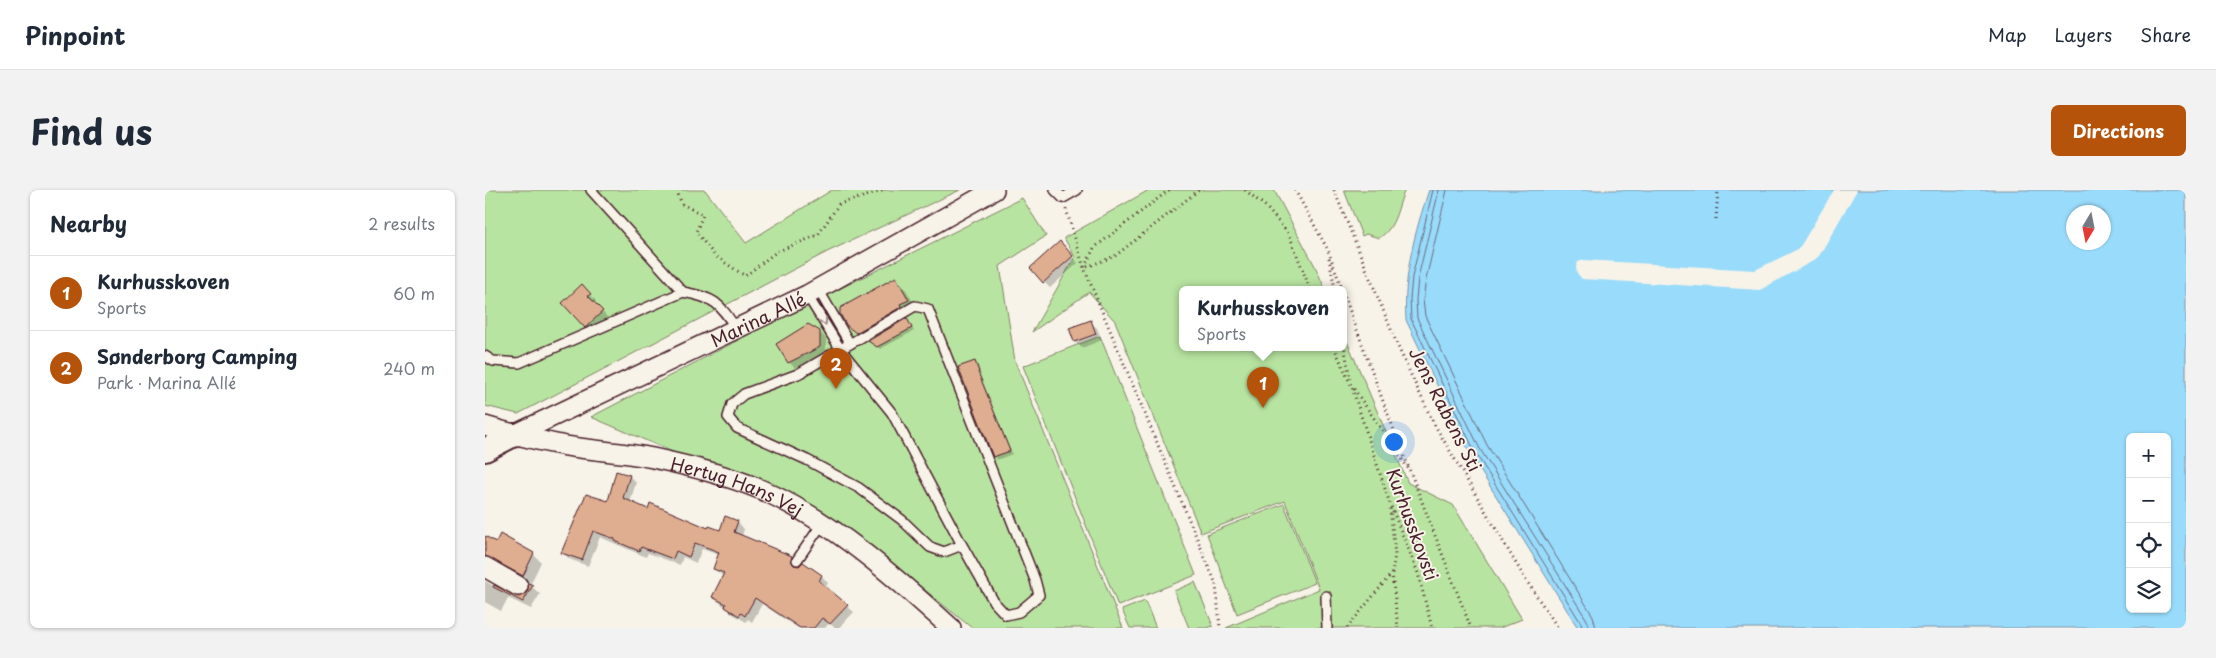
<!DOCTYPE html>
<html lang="en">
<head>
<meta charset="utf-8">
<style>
	:root { --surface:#fff; --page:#f2f2f3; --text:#1f2937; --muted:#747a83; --line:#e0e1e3; --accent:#b45309 }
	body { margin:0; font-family:"Playpen Sans",sans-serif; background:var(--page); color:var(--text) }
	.controls { position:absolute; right:15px; bottom:15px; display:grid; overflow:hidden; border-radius:8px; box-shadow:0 1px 4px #0004 }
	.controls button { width:45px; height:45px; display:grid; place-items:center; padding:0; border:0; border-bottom:1px solid var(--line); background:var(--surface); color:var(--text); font:25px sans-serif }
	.compass { position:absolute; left:1581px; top:15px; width:45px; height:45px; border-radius:50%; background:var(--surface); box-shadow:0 1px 4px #0004; rotate:190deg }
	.you { position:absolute; left:908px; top:251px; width:18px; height:18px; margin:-12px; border:4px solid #fff; border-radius:50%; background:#1a73e8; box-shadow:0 0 0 8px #1a73e833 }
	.badge { display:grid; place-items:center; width:32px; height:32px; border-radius:50%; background:var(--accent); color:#fff; font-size:16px; font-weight:700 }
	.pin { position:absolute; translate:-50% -41px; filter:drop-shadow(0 1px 2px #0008) }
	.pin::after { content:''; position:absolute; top:26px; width:18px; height:15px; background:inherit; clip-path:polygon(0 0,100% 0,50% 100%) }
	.popup { position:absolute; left:694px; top:96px; width:168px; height:65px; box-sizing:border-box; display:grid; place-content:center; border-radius:8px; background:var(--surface); filter:drop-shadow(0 1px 4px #0005); font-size:16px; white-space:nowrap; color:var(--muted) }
	.popup b { font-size:19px; color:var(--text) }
	.popup::after { content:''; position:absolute; left:50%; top:100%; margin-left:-10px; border:10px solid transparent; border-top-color:var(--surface) }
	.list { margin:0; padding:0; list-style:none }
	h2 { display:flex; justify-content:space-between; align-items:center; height:65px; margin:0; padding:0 20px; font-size:21px }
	h2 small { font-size:16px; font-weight:400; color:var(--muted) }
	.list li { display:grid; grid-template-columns:32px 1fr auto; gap:15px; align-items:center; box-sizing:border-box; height:75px; padding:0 20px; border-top:1px solid var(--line) }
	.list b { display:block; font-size:19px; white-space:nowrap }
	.list p { margin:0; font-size:16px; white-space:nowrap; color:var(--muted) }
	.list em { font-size:16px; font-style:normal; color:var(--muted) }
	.icon { flex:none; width:28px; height:28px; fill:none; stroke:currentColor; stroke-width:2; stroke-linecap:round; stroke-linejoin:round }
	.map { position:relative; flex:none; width:1701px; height:438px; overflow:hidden; border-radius:8px }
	header { display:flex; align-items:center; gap:30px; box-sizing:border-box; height:70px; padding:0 25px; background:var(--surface); border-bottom:1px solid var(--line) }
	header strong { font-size:24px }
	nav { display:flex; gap:28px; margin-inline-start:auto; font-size:18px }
	.intro { display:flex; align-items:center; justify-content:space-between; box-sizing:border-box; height:120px; padding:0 30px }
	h1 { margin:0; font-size:35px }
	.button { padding:12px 22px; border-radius:8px; background:var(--accent); color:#fff; font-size:18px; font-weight:700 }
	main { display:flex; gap:30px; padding:0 30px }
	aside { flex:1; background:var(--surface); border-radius:8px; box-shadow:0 1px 4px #0004 }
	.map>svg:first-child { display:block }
	.green { fill:#b8e4a1; stroke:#818266 }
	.water { fill:#99dbfb; stroke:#7990a8; fill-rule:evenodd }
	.pier { fill:#f7f3e8 }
	.shadow { fill:#0003 }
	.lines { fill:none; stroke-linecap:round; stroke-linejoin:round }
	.shore { stroke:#6a6a7e; stroke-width:1 }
	.building { fill:#dfae91; stroke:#4a1f2b }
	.service-casing { stroke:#4a1f2b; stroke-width:12 }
	.minor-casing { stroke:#4a1f2b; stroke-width:22 }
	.tertiary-casing { stroke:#4a1f2b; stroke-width:26 }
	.path { stroke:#4a1f2b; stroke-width:3; stroke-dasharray:1 4; stroke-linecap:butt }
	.service { stroke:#f7f3e8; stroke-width:9 }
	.minor { stroke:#f7f3e8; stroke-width:19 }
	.tertiary { stroke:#f7f3e8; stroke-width:22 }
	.oneway { stroke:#a0898a }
	.labels { text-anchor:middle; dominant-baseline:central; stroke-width:4; stroke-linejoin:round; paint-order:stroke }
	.street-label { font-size:18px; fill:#4a1f2b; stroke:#f7f3e8 }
</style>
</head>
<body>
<header>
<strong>Pinpoint</strong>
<nav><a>Map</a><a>Layers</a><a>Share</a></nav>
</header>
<div class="intro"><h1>Find us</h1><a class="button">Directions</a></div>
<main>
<aside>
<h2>Nearby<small>2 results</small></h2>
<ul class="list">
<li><span class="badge">1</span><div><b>Kurhusskoven</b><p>Sports</p></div><em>60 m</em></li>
<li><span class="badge">2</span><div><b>Sønderborg Camping</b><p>Park · Marina Allé</p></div><em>240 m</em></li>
</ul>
</aside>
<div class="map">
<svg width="1701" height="438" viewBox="0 0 1701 438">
	<rect width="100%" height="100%" fill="#f7f3e8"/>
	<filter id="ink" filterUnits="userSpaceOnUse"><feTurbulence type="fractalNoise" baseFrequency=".02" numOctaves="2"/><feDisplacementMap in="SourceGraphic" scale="10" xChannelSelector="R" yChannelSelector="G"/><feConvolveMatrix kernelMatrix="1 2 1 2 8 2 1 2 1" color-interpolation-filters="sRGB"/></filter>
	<g filter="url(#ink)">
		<path class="green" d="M0,0h220l41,53 86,-53h128l-133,62 -309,162 -33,-8z
			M664,0h125l41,76 10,23h-142v58h160v-15l65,151 45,22 69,114 -22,9h-274l93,-39 -34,-88 -84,32 -86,-212 -26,-29 -57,40 43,-75 -11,-19z
			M859,0h61c-8,16 -8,37 -26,48l-13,-4 -4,2z
			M537,8l24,38 -46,30 15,95 108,267h-151l-67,-54 -107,-76 -118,-43 -89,-38 180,-94z
			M615,146l96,239 -78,31 -95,-240z
			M799,314l31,79 -78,31 -30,-80z
			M710,392l18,44 -6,2h-18l-15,-37z
			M660,411l11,27h-26l-8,-18z"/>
		<path class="water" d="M944,0h757v438h-608l-108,-174 -64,-134c-3,-44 9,-89 23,-130zM1588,22h30v30h-30zM1645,247h37v172h-37z"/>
		<path class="pier" d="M1349,0h23l-38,66 -6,5 -53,29 -178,-11 -5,-6 -1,-6 2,-5 6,-2 171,10 41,-20 5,-5z"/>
		<path class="shadow" d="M581,59l12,14 -28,25 -6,-6z
			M411,89l9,9 12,21 -9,4 2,3 -4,2 8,13 -34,18 -11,-9 -3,1 -8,-6 -10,-9z
			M97,96l14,15 -2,2 14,15 -16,15 -28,-30z
			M605,132l7,6 5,12 -20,8 -7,-6 -4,-13z
			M334,142l7,6v15l-31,15 -6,-6z
			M490,172l3,3 3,10h-1l32,79 -15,6 -38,-92z
			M144,286l7,6 -6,21 78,26 12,2 6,-13 12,4 6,7 -2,7 50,21 6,7 -1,3 6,-4 19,13 6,7 -3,5 29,24 -15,16h-4l-6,-5 -4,5h-27l-36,-24 -10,18 -4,-3 -2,3 -13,-8 -20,-17 10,-21 -9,-7 5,-14 -17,-6 -6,14 -13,-6 -3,8 -32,-12 -2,4 -46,-20 -12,29 -19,-7 -6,-7 45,-49z
			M0,348l11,6 37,10 8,8 -10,21 -32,-19 -14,3z
			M0,391l27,16h12l5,-5 1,-7 10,9 -9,15 -23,-11 -7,13 -16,-9z"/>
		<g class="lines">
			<path class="shore" d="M948,0l-21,87 -2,22 1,20 64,133 106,171 1,5
				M954,0l-21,88 -2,22 1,18 63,131 107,171 1,8
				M962,0l-21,89 -3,21 2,16 62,129 106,171 3,12"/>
		</g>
		<path class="building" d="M575,51l13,15 -30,27 -13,-15z
			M411,87l13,23 -9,4 1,3 -45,26 -9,-7 -7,-12v-6z
			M97,94l9,10 -3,2 15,15 -18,17 -23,-25z
			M422,128l5,10 -35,19 -9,-6z
			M606,130l5,14 -22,8 -5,-14z
			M323,134l12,7v16l-32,16 -12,-19z
			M490,171l4,11h-1l32,79 -17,6 -35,-90z
			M131,281l14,4 -7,23 25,11 2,-6 58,25 1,-2 11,4 5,-14 13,5 -4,11 58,24 -1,4 3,5 5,1 4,-4 19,13 -3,6 29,24 -18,19 -8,-6 -8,10h-14l-45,-30 -10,18 -4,-3 -2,3 -14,-9 1,-3 -14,-7 12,-24 -11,-4 6,-17 -24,-9 -6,14 -13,-6 -3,8 -32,-12 -2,4 -24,-10v-2l-22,-8 -11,29 -21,-7 25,-59 22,7z
			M15,344l34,19 -11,23 -38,-20v-20l11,6z
			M44,393l4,2 -10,17 -30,-15 1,-2 25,12 8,-5z"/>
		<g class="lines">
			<defs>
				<path id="service" d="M106,0l92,102
					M570,0l8,8 14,-8
					M333,99l32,55
					M322,105l34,55 51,63 70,132 32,57 12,13 13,-3 20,-17 -4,-15 -107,-271 -13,-3 -117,68 -54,20 -12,10 -4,13 9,11 70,32 52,28 43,32 28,27 14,5 18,-7
					M0,166l8,5 26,2 164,-71c33,6 36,11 54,38
					M312,370l25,-36
					M841,406l1,32"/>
				<g id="minor">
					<path id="s1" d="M0,236c27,8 54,15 81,20 29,5 58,6 87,12 36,8 74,17 109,32 72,32 132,86 189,138"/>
					<path id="s2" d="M29,245l293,-140 187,-105"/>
					<path d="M0,377l33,19"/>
				</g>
				<path id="tertiary" d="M0,260l29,-15"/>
			</defs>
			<use href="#service" class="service-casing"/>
			<use href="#minor" class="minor-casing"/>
			<use href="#tertiary" class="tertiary-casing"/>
			<path class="path" d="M191,0l6,14 21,11 -7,17 19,24 30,20 31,-24 42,-17 21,-31 47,-14
				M684,0l-75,58 -10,20 132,316 4,44
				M760,0l20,16 24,28 21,55
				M810,0l33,60 14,39
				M849,0l65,159 34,73 91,155 34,51
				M581,19l18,59 31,-12 84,-66
				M1231,29l2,-29
				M844,68l6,31
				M858,102l41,112 87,224
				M858,149l7,40
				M849,157l17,38 39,119 28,69 14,55
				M869,199l56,82
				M907,383l6,55
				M862,438l45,-55 3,-18 -5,-48"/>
			<use href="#service" class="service"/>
			<use href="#minor" class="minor"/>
			<use href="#tertiary" class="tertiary"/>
		</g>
		<defs><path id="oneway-chevron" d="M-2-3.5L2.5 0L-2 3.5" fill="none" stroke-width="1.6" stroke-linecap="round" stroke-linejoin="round" transform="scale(1.25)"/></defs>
		<use class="oneway" href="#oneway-chevron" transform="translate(339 132) rotate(57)"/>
	</g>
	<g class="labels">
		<g class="street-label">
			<text stroke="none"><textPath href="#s2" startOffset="270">Marina Allé</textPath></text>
			<text transform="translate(961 219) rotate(63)">Jens Rabens Sti</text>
			<text stroke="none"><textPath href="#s1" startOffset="260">Hertug Hans Vej</textPath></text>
			<text transform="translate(928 334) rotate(70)">Kurhusskovsti</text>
		</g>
	</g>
</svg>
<div class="controls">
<button>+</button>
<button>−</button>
<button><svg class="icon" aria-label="locate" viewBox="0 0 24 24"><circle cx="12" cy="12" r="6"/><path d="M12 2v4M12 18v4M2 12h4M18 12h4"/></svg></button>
<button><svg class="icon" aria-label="layers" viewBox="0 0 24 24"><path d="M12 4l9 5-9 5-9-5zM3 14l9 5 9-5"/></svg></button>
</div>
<svg class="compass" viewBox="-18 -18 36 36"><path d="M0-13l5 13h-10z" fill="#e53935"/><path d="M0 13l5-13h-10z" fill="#747a83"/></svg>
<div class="you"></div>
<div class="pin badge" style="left:778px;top:218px">1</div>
<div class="popup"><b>Kurhusskoven</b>Sports</div>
<div class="pin badge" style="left:351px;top:199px">2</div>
</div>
</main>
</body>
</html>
